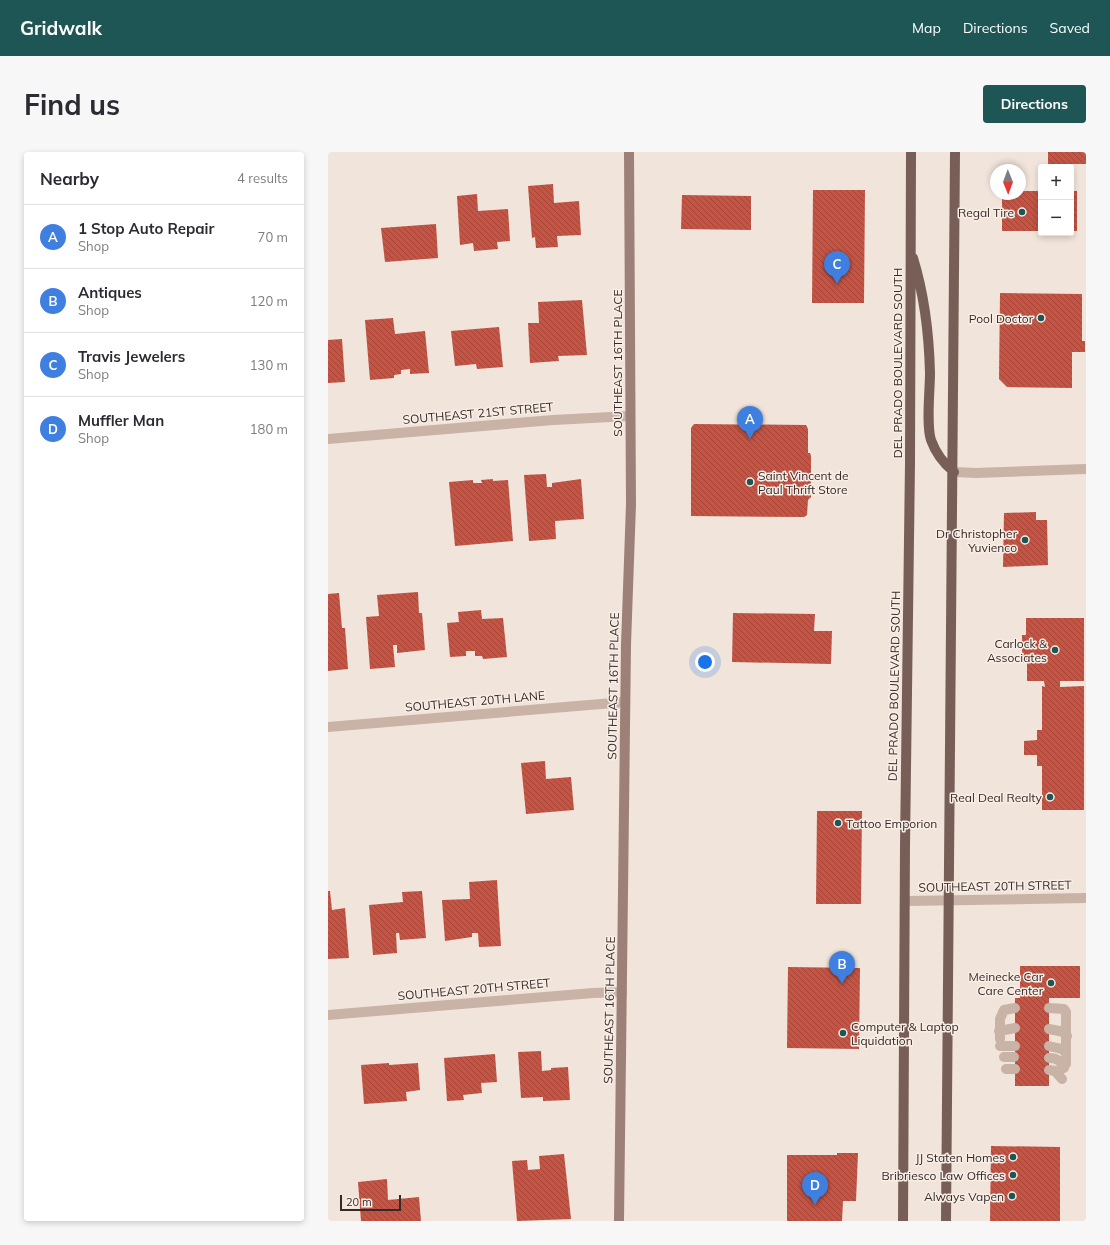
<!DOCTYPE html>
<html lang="en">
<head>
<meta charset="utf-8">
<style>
	:root { --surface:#fff; --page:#f7f7f7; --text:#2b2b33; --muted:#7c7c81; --line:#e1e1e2; --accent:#1d5654 }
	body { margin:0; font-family:Mulish,sans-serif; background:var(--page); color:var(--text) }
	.controls { position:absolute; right:12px; top:12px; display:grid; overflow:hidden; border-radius:4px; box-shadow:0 2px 6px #0003 }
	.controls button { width:36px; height:36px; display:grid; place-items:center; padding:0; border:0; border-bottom:1px solid var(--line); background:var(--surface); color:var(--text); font:20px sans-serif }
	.compass { position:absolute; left:662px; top:12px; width:36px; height:36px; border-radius:50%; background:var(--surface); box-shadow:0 2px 6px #0003; rotate:179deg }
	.scale { position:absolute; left:12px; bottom:10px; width:61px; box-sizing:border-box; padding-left:4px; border:2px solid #352a27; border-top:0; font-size:11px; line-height:14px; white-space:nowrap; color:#352a27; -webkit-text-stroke:3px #f9eee6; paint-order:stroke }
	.you { position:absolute; left:377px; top:510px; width:14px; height:14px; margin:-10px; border:3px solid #fff; border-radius:50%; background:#1a73e8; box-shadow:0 0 0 6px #1a73e833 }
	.badge { display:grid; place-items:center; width:26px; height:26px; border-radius:50%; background:var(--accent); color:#fff; font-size:13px; font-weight:700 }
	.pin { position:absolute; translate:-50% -33px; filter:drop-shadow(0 1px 2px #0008) }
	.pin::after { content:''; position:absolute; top:21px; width:14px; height:12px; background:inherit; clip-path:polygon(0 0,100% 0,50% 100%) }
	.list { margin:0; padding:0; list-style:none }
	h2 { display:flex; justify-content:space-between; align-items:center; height:52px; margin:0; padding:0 16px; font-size:17px }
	h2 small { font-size:13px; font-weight:400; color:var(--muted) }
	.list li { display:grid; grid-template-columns:26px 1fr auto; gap:12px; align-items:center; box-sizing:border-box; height:64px; padding:0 16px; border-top:1px solid var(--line) }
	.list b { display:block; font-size:15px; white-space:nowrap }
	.list p { margin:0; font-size:13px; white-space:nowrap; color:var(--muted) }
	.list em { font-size:13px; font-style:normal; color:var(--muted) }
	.map { position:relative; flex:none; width:758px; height:1069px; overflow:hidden; border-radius:4px }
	header { display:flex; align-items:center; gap:24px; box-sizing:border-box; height:56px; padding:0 20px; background:var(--accent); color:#fff }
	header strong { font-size:19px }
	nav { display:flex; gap:22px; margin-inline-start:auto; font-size:14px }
	.intro { display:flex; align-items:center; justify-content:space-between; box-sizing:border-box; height:96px; padding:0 24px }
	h1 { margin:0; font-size:28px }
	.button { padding:10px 18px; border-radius:4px; background:var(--accent); color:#fff; font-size:14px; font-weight:700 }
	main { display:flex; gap:24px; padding:0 24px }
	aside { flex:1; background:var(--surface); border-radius:4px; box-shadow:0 2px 6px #0003 }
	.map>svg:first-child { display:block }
	.building { fill:url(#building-back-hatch) }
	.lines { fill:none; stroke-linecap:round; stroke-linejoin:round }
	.lane { stroke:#c9b2a6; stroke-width:10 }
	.street { stroke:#c9b2a6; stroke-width:10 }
	.secondary { stroke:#9d8178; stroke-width:10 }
	.primary { stroke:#775f58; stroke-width:10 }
	.poi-dot { fill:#1d5654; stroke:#f9eee6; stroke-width:1.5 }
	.labels { text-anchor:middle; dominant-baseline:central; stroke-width:3; stroke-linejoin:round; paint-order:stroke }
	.poi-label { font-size:12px; fill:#352a27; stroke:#f9eee6; text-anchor:end }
	.street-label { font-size:12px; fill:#352a27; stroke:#f9eee6 }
</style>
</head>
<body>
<header>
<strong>Gridwalk</strong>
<nav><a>Map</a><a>Directions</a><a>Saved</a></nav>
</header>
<div class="intro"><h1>Find us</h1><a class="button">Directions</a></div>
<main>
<aside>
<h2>Nearby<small>4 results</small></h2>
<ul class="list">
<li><span class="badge" style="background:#3f7fe0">A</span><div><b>1 Stop Auto Repair</b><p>Shop</p></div><em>70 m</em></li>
<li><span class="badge" style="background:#3f7fe0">B</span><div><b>Antiques</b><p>Shop</p></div><em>120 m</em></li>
<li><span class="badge" style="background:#3f7fe0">C</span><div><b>Travis Jewelers</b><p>Shop</p></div><em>130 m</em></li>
<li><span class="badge" style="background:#3f7fe0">D</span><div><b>Muffler Man</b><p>Shop</p></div><em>180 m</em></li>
</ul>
</aside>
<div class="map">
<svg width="758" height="1069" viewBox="0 0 758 1069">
	<defs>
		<pattern id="building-back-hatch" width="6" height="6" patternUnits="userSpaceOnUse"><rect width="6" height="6" fill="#c55444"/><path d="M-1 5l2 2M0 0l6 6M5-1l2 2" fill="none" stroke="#a14639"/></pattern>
	</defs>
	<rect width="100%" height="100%" fill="#f1e4da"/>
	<path class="building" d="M720,0h38v12h-38z
		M225,32l1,19 25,-2 2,34 -24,1 1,11 -22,1 -1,-11 -3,1 -4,-52z
		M485,38h52l-1,113h-52z
		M692,39h21v40h-39v-37h18z
		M743,39h6v40h-6z
		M149,42l1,17 30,-2 2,32 -13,1 1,7 -24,2 -1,-8 -13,2 -3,-49z
		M354,43l69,1v34l-70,-1z
		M108,72l2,34 -53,4 -4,-34z
		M672,141l82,1v47h3v11h-13v36l-65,-1 -8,-8z
		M254,148l5,55 -29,1 1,5 -29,2 -2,-40h11l-1,-21z
		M65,166l2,16 30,-3 4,42 -19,1v-5l-9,1v4l-7,1v3l-24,2 -5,-60z
		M171,175l4,40 -26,2 -1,-5 -21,2 -4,-35z
		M14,187l3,43 -17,1v-43z
		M366,272l112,1 2,4v24h2l1,3v41l-3,3 -1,15 -3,2 -113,-1v-88z
		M218,322l1,13h5v-4l29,-4 3,40 -29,2 1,18 -27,2 -5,-66z
		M165,327v2l15,-1 5,61 -58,5 -6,-64 24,-2v3h9l-1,-3z
		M708,360v8h11l1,45 -45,2 1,-54z
		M90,440l1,21h3l3,37 -28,3v-8h-4l2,22 -25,2 -4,-52 13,-1 -2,-21z
		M11,441l3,35h3l3,41 -20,2v-77z
		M153,458l1,9 21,-1 4,39 -24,2 -1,-3h-7v-5h-9v5l-16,1 -3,-34 12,-1 -1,-10z
		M405,461l82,1 -1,17h18l-1,33 -99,-2z
		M698,466h58v63h-24v6l24,-1v124h-42v-44h-5v-11h-13v-14l13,-1v-10h5v-44l3,1 -1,-6h-17v-18h-5v-28h4z
		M217,609l1,18 25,-2 3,33 -48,4 -5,-51z
		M489,659h45l-1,93h-45z
		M169,728l4,66 -22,1 -1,-14h-6v4l-27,4 -3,-41 28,-1 -1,-17z
		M0,739h2l2,19 13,-2 4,50 -21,1z
		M94,739l4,47 -26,2 -1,-7h-3l1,20 -24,2 -4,-50 34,-3 -1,-10z
		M692,814h60v32h-31v88h-34v-88h5z
		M460,815l72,1 -1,81 -72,-1z
		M213,899l1,20 9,-1v-2l17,-1 2,33 -27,1v-4l-22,1 -3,-46z
		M167,902l2,28 -16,1 1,10 -19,2 1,5 -17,1 -3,-43z
		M61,911v2l29,-2 2,27 -14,2 1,9 -43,3 -3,-39z
		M663,994l69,1v74h-70z
		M509,1001h21l-2,48h-13l-1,20h-55v-66h50z
		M236,1002l7,65 -54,2 -5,-60 15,-1 1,10 12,-1 -1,-13z
		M59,1027l1,21 31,-3 2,24h-60l-3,-39z"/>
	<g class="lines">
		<path class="lane" d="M721,856l15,1 2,3v52
			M721,877l15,3 3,4
			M671,879l16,-3
			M672,887v-20l4,-9 11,-2
			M672,894h15
			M721,894l13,3 4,4
			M676,905h10
			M721,906c9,0 11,3 15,10
			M678,917h9
			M721,918l6,1 7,8"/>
		<path class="street" d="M0,287l225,-19 77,-4
			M626,320l22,1 110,-4
			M0,575l297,-25
			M577,749l181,-3
			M0,863l265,-22 29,-1"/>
		<path class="secondary" d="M291,1069l7,-576 5,-141 -2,-352"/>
		<path class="primary" d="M585,106c12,39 16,75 17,115 0,17 -4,52 1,67 5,14 12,23 23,32
			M575,1069l2,-376 5,-382 1,-311
			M618,1069l9,-1069"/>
	</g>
	<g class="poi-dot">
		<circle cx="694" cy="60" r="4"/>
		<circle cx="713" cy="166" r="4"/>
		<circle cx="422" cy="330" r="4"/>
		<circle cx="697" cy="388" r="4"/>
		<circle cx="727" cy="498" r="4"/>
		<circle cx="722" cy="645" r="4"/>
		<circle cx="510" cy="671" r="4"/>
		<circle cx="723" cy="831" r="4"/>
		<circle cx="515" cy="881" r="4"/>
		<circle cx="685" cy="1005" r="4"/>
		<circle cx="685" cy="1023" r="4"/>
		<circle cx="684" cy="1044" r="4"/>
	</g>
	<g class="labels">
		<g class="poi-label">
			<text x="686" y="60">Regal Tire</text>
			<text x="705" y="166">Pool Doctor</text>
			<text x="430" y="323" text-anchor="start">Saint Vincent de<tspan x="430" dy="14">Paul Thrift Store</tspan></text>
			<text x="689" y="381">Dr Christopher<tspan x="689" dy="14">Yuvienco</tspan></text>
			<text x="719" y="491">Carlock &amp;<tspan x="719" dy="14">Associates</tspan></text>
			<text x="714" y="645">Real Deal Realty</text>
			<text x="518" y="671" text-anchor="start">Tattoo Emporion</text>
			<text x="715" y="824">Meinecke Car<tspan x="715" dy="14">Care Center</tspan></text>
			<text x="523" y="874" text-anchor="start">Computer &amp; Laptop<tspan x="523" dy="14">Liquidation</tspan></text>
			<text x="677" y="1005">JJ Staten Homes</text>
			<text x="677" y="1023">Bribriesco Law Offices</text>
			<text x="676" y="1044">Always Vapen</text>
		</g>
		<g class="street-label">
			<text transform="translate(289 211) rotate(-90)">SOUTHEAST 16TH PLACE</text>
			<text transform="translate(569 211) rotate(-90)">DEL PRADO BOULEVARD SOUTH</text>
			<text transform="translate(150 261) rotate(-5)">SOUTHEAST 21ST STREET</text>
			<text transform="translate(285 534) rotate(-89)">SOUTHEAST 16TH PLACE</text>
			<text transform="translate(566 534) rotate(-89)">DEL PRADO BOULEVARD SOUTH</text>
			<text transform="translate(147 549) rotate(-5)">SOUTHEAST 20TH LANE</text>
			<text transform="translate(667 734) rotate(-1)">SOUTHEAST 20TH STREET</text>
			<text transform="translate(146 837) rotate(-5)">SOUTHEAST 20TH STREET</text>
			<text transform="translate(281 858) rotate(-89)">SOUTHEAST 16TH PLACE</text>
		</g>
	</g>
</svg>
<div class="controls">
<button>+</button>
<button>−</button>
</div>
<svg class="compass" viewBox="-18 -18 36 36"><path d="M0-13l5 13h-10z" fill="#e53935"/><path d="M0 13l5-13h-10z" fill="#7c7c81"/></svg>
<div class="scale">20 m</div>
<div class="you"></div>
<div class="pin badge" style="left:422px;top:287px;background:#3f7fe0">A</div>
<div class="pin badge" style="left:514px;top:832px;background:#3f7fe0">B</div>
<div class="pin badge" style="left:509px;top:132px;background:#3f7fe0">C</div>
<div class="pin badge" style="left:487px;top:1053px;background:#3f7fe0">D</div>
</div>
</main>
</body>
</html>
